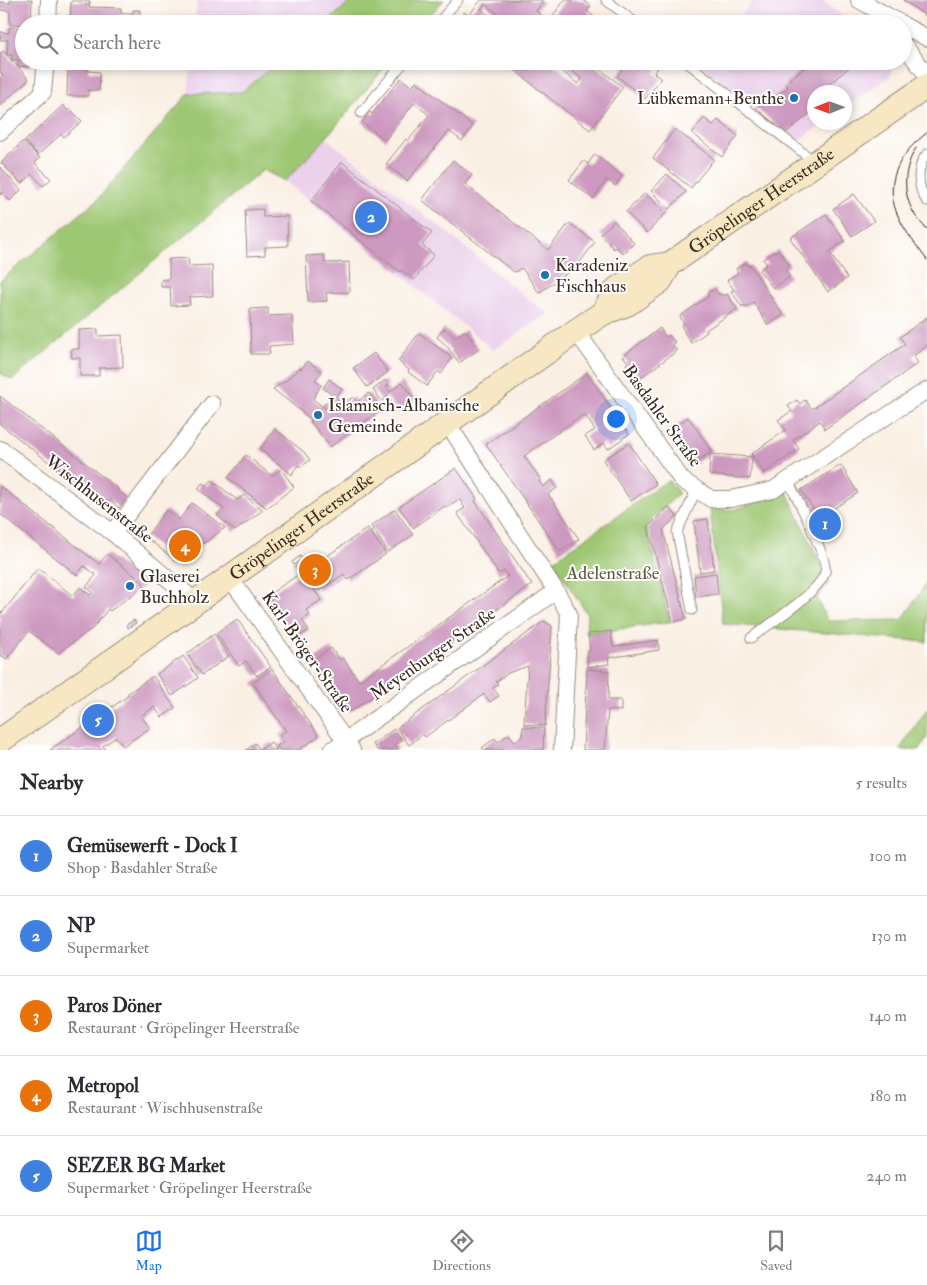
<!DOCTYPE html>
<html lang="en">
<head>
<meta charset="utf-8">
<style>
	:root { --surface:#fff; --page:#f7f7f7; --text:#2b2b33; --muted:#7c7c81; --line:#e1e1e2; --accent:#1a73e8 }
	body { margin:0; font-family:"IM FELL Double Pica",serif; background:var(--page); color:var(--text) }
	.compass { position:absolute; left:807px; top:85px; width:45px; height:45px; border-radius:50%; background:var(--surface); box-shadow:0 2px 8px #0003; rotate:269deg }
	.you { position:absolute; left:615px; top:418px; width:18px; height:18px; margin:-12px; border:4px solid #fff; border-radius:50%; background:#1a73e8; box-shadow:0 0 0 8px #1a73e833 }
	.badge { display:grid; place-items:center; width:32px; height:32px; border-radius:50%; background:var(--accent); color:#fff; font-size:16px; font-weight:700 }
	.pin { position:absolute; translate:-50% -50%; border:2px solid #fff; box-shadow:0 1px 5px #0006 }
	.list { margin:0; padding:0; list-style:none }
	h2 { display:flex; justify-content:space-between; align-items:center; height:65px; margin:0; padding:0 20px; font-size:21px }
	h2 small { font-size:16px; font-weight:400; color:var(--muted) }
	.list li { display:grid; grid-template-columns:32px 1fr auto; gap:15px; align-items:center; box-sizing:border-box; height:80px; padding:0 20px; border-top:1px solid var(--line) }
	.list b { display:block; font-size:19px; white-space:nowrap }
	.list p { margin:0; font-size:16px; white-space:nowrap; color:var(--muted) }
	.list em { font-size:16px; font-style:normal; color:var(--muted) }
	.icon { flex:none; width:28px; height:28px; fill:none; stroke:currentColor; stroke-width:2; stroke-linecap:round; stroke-linejoin:round }
	.map { position:relative; flex:none; width:927px; height:750px; overflow:hidden }
	.search { position:absolute; background:var(--surface); box-shadow:0 2px 8px #0003; left:15px; right:15px; top:15px; height:55px; display:flex; align-items:center; gap:12px; box-sizing:border-box; padding:0 18px; border-radius:28px; color:var(--muted); font-size:19px }
	.sheet { height:465px; background:var(--surface) }
	nav { display:flex; justify-content:space-around; align-items:center; box-sizing:border-box; height:70px; border-top:1px solid var(--line); background:var(--surface); font-size:14px; color:var(--muted) }
	nav a { display:grid; justify-items:center; gap:2px }
	nav .on { color:var(--accent) }
	.map>svg:first-child { display:block }
	.built { fill:#ebd1eb }
	.green { fill:#9ec773; stroke:#6c7848 }
	.building { fill:#cd99c0 }
	.lines { fill:none; stroke-linecap:round; stroke-linejoin:round }
	.service-casing { stroke:#9a8c80; stroke-width:11 }
	.minor-casing { stroke:#9a8c80; stroke-width:18 }
	.secondary-casing { stroke:#9a8c80; stroke-width:26 }
	.service { stroke:#fff; stroke-width:9 }
	.minor { stroke:#fff; stroke-width:16 }
	.secondary { stroke:#f7e8c3; stroke-width:24 }
	.tram { stroke:#3b2a1e; stroke-width:1 }
	.poi-dot { fill:#1f6fb2; stroke:#fff; stroke-width:2 }
	.labels { text-anchor:middle; dominant-baseline:central; stroke-width:4; stroke-linejoin:round; paint-order:stroke }
	.poi-label { font-size:18px; fill:#3b2a1e; stroke:#fff; text-anchor:start }
	.street-label { font-size:18px; fill:#3b2a1e; stroke:#fff }
	.park-label { font-size:18px; fill:#595938; stroke:#fff }
</style>
</head>
<body>
<div class="map">
<svg width="927" height="750" viewBox="0 0 927 750">
	<rect width="100%" height="100%" fill="#fff"/>
	<filter id="ink" filterUnits="userSpaceOnUse"><feTurbulence type="fractalNoise" baseFrequency=".02" numOctaves="2"/><feDisplacementMap in="SourceGraphic" scale="10" xChannelSelector="R" yChannelSelector="G"/><feConvolveMatrix kernelMatrix="1 2 1 2 8 2 1 2 1" color-interpolation-filters="sRGB"/></filter>
	<filter id="wash" filterUnits="userSpaceOnUse"><feTurbulence type="fractalNoise" baseFrequency=".0096" numOctaves="4" result="noise"/><feDisplacementMap in="SourceGraphic" scale="20" xChannelSelector="R" yChannelSelector="G"/><feGaussianBlur stdDeviation="1.12" result="paint"/><feColorMatrix in="noise" values="0 0 0 0 0 0 0 0 0 0 0 0 0 0 0 0 0 1.4 0 .05"/><feComposite in="paint" operator="in"/></filter>
	<g filter="url(#wash)">
		<rect width="100%" height="100%" fill="#faefe3"/>
		<path class="built" d="M197,0h156l-29,24h-129z
			M754,0h68l31,24h-120z
			M191,61h88l-37,31 -54,2z
			M695,61h198l-3,15 -45,32 -1,-16h-30v30l10,1 -27,18z
			M326,138l128,100 76,63 19,12 -57,38 -2,-4 -205,-166z"/>
		<path class="green" d="M353,0h91l-22,24h-98z
			M279,61h111l-64,77 -41,43 -22,-11 -251,210 -12,-7v-92l96,-80 92,-107 54,-2z
			M668,480l11,13 -33,33 24,96 -84,12 1,-20 -34,-53z
			M787,492l42,90 -12,17 11,22 74,-1 25,-38v60l-204,-18 -13,-115 23,1z
			M927,709v28l-8,13h-20z"/>
		<g id="blocks">
			<path class="building" d="M10,0h22l-1,24 -21,1v-14l-10,-1v-8l10,1z
				M481,0h60l2,2 -7,9 17,13h-42l-26,-20 -4,5 19,15h-45l9,-12 5,3z
				M565,0h18l8,6 -4,5 16,13h-46l-7,-5z
				M903,0h24v17z
				M71,1h19l-1,6 32,1v5h12v-3h7l-1,14h-69z
				M9,27l15,1v33h6v6l-13,-1 1,-6h-6v-5h-5l1,-15h-8v-8l9,1z
				M3,51l26,28 -29,27v-28l3,-3 -3,-3v-18z
				M68,61h21v3l-21,-1z
				M503,61h46l29,23 4,-5 -22,-18h29l34,26 -33,43z
				M629,61h26l5,4 -6,8 7,6 -16,20 -28,-23z
				M813,61h44l-29,24 6,7h-20v18l-28,23 -30,-25 15,-11 2,2 15,-12 -3,-4z
				M68,65h21l-1,6 12,1 -1,18h-11v6h-21z
				M401,78l11,9 4,-6 57,45 -11,15 -13,-10 -42,50 -21,-17 20,-25 2,2 21,-26 -15,-12 -29,37 -23,-18 8,-10 2,2z
				M63,105l5,6 2,-2 12,12 -18,16 -3,-3 -23,21 -13,-14z
				M704,118l9,7 5,-5 20,16 -16,21 -30,-24z
				M675,129l39,30 -23,29 -38,-30z
				M23,141l17,17 -5,5 16,16 -8,7 -11,-12 -10,10 -21,-21z
				M595,154l27,22 -7,10 -8,-6 -14,19 -24,-19 15,-19 4,3z
				M453,160l19,15 -7,9 83,66 21,-27 26,19 -21,28 -1,-1 -34,24 -17,-25 -8,4 -92,-72z
				M342,162l90,71 -10,12 12,10 -20,25 -12,-10 -2,2 -89,-71z
				M0,167l21,23 -11,11 -8,-8 -2,2z
				M667,174l19,18 -17,17 -18,-18z
				M645,193l21,20 -19,20 -21,-21z
				M854,194l20,27 -22,15 -19,-27z
				M263,209v8l24,-1 1,30 -23,1v8l-18,1 -2,-46z
				M826,214l19,27 -16,11 18,26 -19,14 -38,-54z
				M614,221l20,22 -11,11 -6,-7 -3,2 -14,-15z
				M778,250l12,15 -5,4 5,8 -17,11 -14,-18 8,-6 -4,-5z
				M324,255l1,8 24,-1 1,30 -24,1 1,8 -19,1 -2,-46z
				M188,258l1,8 23,-1 1,31 -24,1 1,8 -19,1 -1,-19h-9v-7l8,-1v-20z
				M746,262l2,4 2,-1 33,50 -15,10 -15,-23 -7,5 -2,-2 -2,2 -11,-16 3,-1 -7,-10 11,-7 -2,-4z
				M715,289l4,6 2,-1 2,2 4,-2 10,15 -31,21 1,2 -16,11 -7,-11h1l-4,-6 3,-2 -4,-8 29,-20 -2,-3z
				M268,308v8l24,-1 2,29 -25,2 1,8h-19l-1,-45z
				M927,317v29l-14,10 5,7 -93,66 -5,-8 -27,19 6,9 -35,24 -13,-19 35,-24 -8,-10 14,-9 -4,-5 9,-6 3,4 5,-4 7,9 93,-65 -5,-7z
				M444,328l11,10 10,-8 14,19 -20,14 -12,-17 -10,-9z
				M660,328l6,9 3,-2 6,7 -3,2 5,7 -37,27 -6,-8 -2,2 -6,-8 2,-2 -5,-6z
				M98,329v7l24,-1 1,32 -24,1v8h-19v-18h-8l-1,-9h8v-19z
				M419,333l33,25 -11,16 -3,-3 -11,15 -19,-14 1,-2 -11,-9z
				M374,353l14,19 -21,15 -14,-19z
				M308,361l14,11 -7,8 6,5 -8,14 14,11 -4,-5 12,-8 -12,-9 6,-9 13,10 -6,8 6,8 11,-8 4,5 12,-9 12,17 -51,37 -20,-26 2,-1 -39,-31 15,-10 5,-6 1,1 5,-6 2,1z
				M587,373l42,61 -21,15 -4,-6 -10,7 -9,-14 10,-6 -11,-16 -60,42 17,24 -2,1 4,6 9,-7 5,8 -9,6 31,45 -19,13 -74,-108z
				M385,380l4,5 -3,2 4,5 12,-10 13,17 -16,13 -12,-15 -5,4 -9,-11z
				M0,396l118,93 -1,1 10,8 -8,10 -9,-8 -5,6 -105,-82z
				M688,417l24,34 -18,13 -24,-34z
				M275,429l29,23 6,8 -9,7 -2,-2 -5,5 -2,5 -32,-26z
				M629,443l27,41 -25,17 -28,-41z
				M710,454l42,3 -2,22 -41,-4z
				M246,455l26,21 9,-7 13,18 -27,21 -39,-30z
				M841,465l17,28 -39,25 -18,-28z
				M456,468l21,31 -2,2 57,84 -182,127 -37,-52 18,-12 9,12 3,-2 16,23 149,-105 -4,-5 -5,3 -42,-61 8,-5 -6,-9 -13,9 -1,-2 -32,22 -14,-21z
				M212,480l25,20 7,-5 19,15 -28,21 -18,-16 7,-6 -26,-20 4,-6 5,3z
				M0,486l99,78 8,-10 36,28 1,4 -34,25 -2,-2 -15,19 -35,25 -29,-22 -23,28 -4,-4 -2,3v-47l2,2 36,-45 35,28 7,-9 10,8 3,-3 -7,-5 10,-12 -12,-9 -7,9 -77,-61z
				M192,503l33,25 -48,34 -31,-25 20,-27 13,10z
				M668,507l9,9 -14,14 23,89 -13,3 -25,-95z
				M395,509l18,26 -25,17 -17,-26z
				M708,519l6,51 -14,2 -6,-51z
				M368,528l18,26 -38,26 -4,-6 -25,17 -14,-20z
				M300,556l2,3 -8,6 -2,-3z
				M302,572l19,28 -15,10 4,5 -8,5 7,10 -13,9 -29,-43z
				M716,573l2,21 -22,3 -2,-21z
				M237,619l34,48 -14,9 -11,-15 -7,5 -23,-33z
				M134,620l2,3 -8,5 -2,-3z
				M544,621l8,5 -7,100 -21,-2 4,-58 -20,7 -12,9 2,2 -5,4 6,8 -9,6 -6,-8 -59,43 -2,-3 -14,11 -12,-17z
				M611,631l2,16 45,-7 1,10 -51,8 1,6 -22,3 1,-16h2l-2,-17z
				M214,634l15,22 -27,19 -15,-21z
				M183,656l15,22 -26,18 -15,-22z
				M272,669l47,67 -20,14h-20l-2,-4 7,-4 -5,-7 7,-4 -33,-48z
				M587,669l22,2 -1,29h13v11l-13,-1 -3,40h-22z
				M153,676l22,32 -13,9 -8,-10 -13,9 9,12 -27,18 -7,-9 -13,9 3,4h-56l78,-54 -1,-2z
				M523,727l21,1 -1,22h-59l-2,-2 13,-10 3,4 11,-8 6,8 7,-5z
				M394,729l8,11 -7,5 3,5h-21l-4,-6z
				M271,742l6,8h-17z
				M255,743l5,7h-14z"/>
		</g>
	</g>
	<g filter="url(#ink)">
		<use href="#blocks" fill-opacity="0" stroke="#9a8c80" stroke-width="1"/>
		<g class="lines">
			<defs>
				<path id="service" d="M606,0l31,24
					M437,24l21,-24
					M685,61l130,101
					M361,113l44,-52
					M927,154c-11,12 -10,35 0,47
					M692,610l-15,-78 19,-41
					M751,638c18,-14 69,-46 74,-66 4,-13 -30,-77 -37,-92"/>
				<path id="minor" d="M859,0l43,24
					M48,24l1,-24
					M903,25l24,13
					M903,44l24,31
					M0,132l43,-40 3,-31
					M576,331l106,149 29,19h20l42,-9 154,-100
					M448,424l108,167 13,23 -7,136
					M0,449l113,84 82,68
					M113,533l99,-129
					M230,578l122,172
					M332,750l224,-159"/>
				<g id="secondary">
					<path d="M603,313l14,-24 33,-22 20,-3"/>
					<path id="s1" d="M0,741l576,-410 27,-18 26,-10 31,-22 10,-17 257,-178"/>
				</g>
			</defs>
			<use href="#service" class="service-casing"/>
			<use href="#minor" class="minor-casing"/>
			<use href="#secondary" class="secondary-casing"/>
			<use href="#service" class="service"/>
			<use href="#minor" class="minor"/>
			<use href="#secondary" class="secondary"/>
			<path class="tram" d="M927,133c-28,20 -45,51 -28,85 7,15 18,28 28,42
				M916,148c-17,27 -13,60 11,81"/>
		</g>
	</g>
	<g class="poi-dot">
		<circle cx="794" cy="98" r="5"/>
		<circle cx="545" cy="275" r="5"/>
		<circle cx="318" cy="415" r="5"/>
		<circle cx="130" cy="586" r="5"/>
	</g>
	<g class="labels">
		<g class="poi-label">
			<text x="784" y="98" text-anchor="end">Lübkemann+Benthe</text>
			<text x="555" y="265">Karadeniz<tspan x="555" dy="21">Fischhaus</tspan></text>
			<text x="328" y="405">Islamisch-Albanische<tspan x="328" dy="21">Gemeinde</tspan></text>
			<text x="140" y="576">Glaserei<tspan x="140" dy="21">Buchholz</tspan></text>
		</g>
		<g class="street-label">
			<text stroke="none"><textPath href="#s1" startOffset="936">Gröpelinger Heerstraße</textPath></text>
			<text transform="translate(662 416) rotate(54)">Basdahler Straße</text>
			<text transform="translate(99 499) rotate(38)">Wischhusenstraße</text>
			<text stroke="none"><textPath href="#s1" startOffset="370">Gröpelinger Heerstraße</textPath></text>
			<text transform="translate(307 652) rotate(55)">Karl-Bröger-Straße</text>
			<text transform="translate(433 654) rotate(-35)">Meyenburger Straße</text>
		</g>
		<g class="park-label">
			<text x="613" y="573">Adelenstraße</text>
		</g>
	</g>
</svg>
<svg class="compass" viewBox="-18 -18 36 36"><path d="M0-13l5 13h-10z" fill="#e53935"/><path d="M0 13l5-13h-10z" fill="#7c7c81"/></svg>
<div class="you"></div>
<div class="pin badge" style="left:825px;top:524px;background:#3f7fe0">1</div>
<div class="pin badge" style="left:371px;top:217px;background:#3f7fe0">2</div>
<div class="pin badge" style="left:315px;top:570px;background:#e8710a">3</div>
<div class="pin badge" style="left:185px;top:546px;background:#e8710a">4</div>
<div class="pin badge" style="left:98px;top:720px;background:#3f7fe0">5</div>
<div class="search"><svg class="icon" aria-label="search" viewBox="0 0 24 24"><circle cx="10" cy="10" r="6"/><path d="M15 15l6 6"/></svg>Search here</div>
</div>
<section class="sheet">
<h2>Nearby<small>5 results</small></h2>
<ul class="list">
<li><span class="badge" style="background:#3f7fe0">1</span><div><b>Gemüsewerft - Dock I</b><p>Shop · Basdahler Straße</p></div><em>100 m</em></li>
<li><span class="badge" style="background:#3f7fe0">2</span><div><b>NP</b><p>Supermarket</p></div><em>130 m</em></li>
<li><span class="badge" style="background:#e8710a">3</span><div><b>Paros Döner</b><p>Restaurant · Gröpelinger Heerstraße</p></div><em>140 m</em></li>
<li><span class="badge" style="background:#e8710a">4</span><div><b>Metropol</b><p>Restaurant · Wischhusenstraße</p></div><em>180 m</em></li>
<li><span class="badge" style="background:#3f7fe0">5</span><div><b>SEZER BG Market</b><p>Supermarket · Gröpelinger Heerstraße</p></div><em>240 m</em></li>
</ul>
</section>
<nav>
<a class="on"><svg class="icon" aria-label="map" viewBox="0 0 24 24"><path d="M3 6l6-2 6 2 6-2v14l-6 2-6-2-6 2zM9 4v14M15 6v14"/></svg>Map</a>
<a><svg class="icon" aria-label="directions" viewBox="0 0 24 24"><path d="M12 3l9 9-9 9-9-9zM9 14v-3h6M13 9l2 2-2 2"/></svg>Directions</a>
<a><svg class="icon" aria-label="saved" viewBox="0 0 24 24"><path d="M7 4h10v16l-5-4-5 4z"/></svg>Saved</a>
</nav>
</body>
</html>
